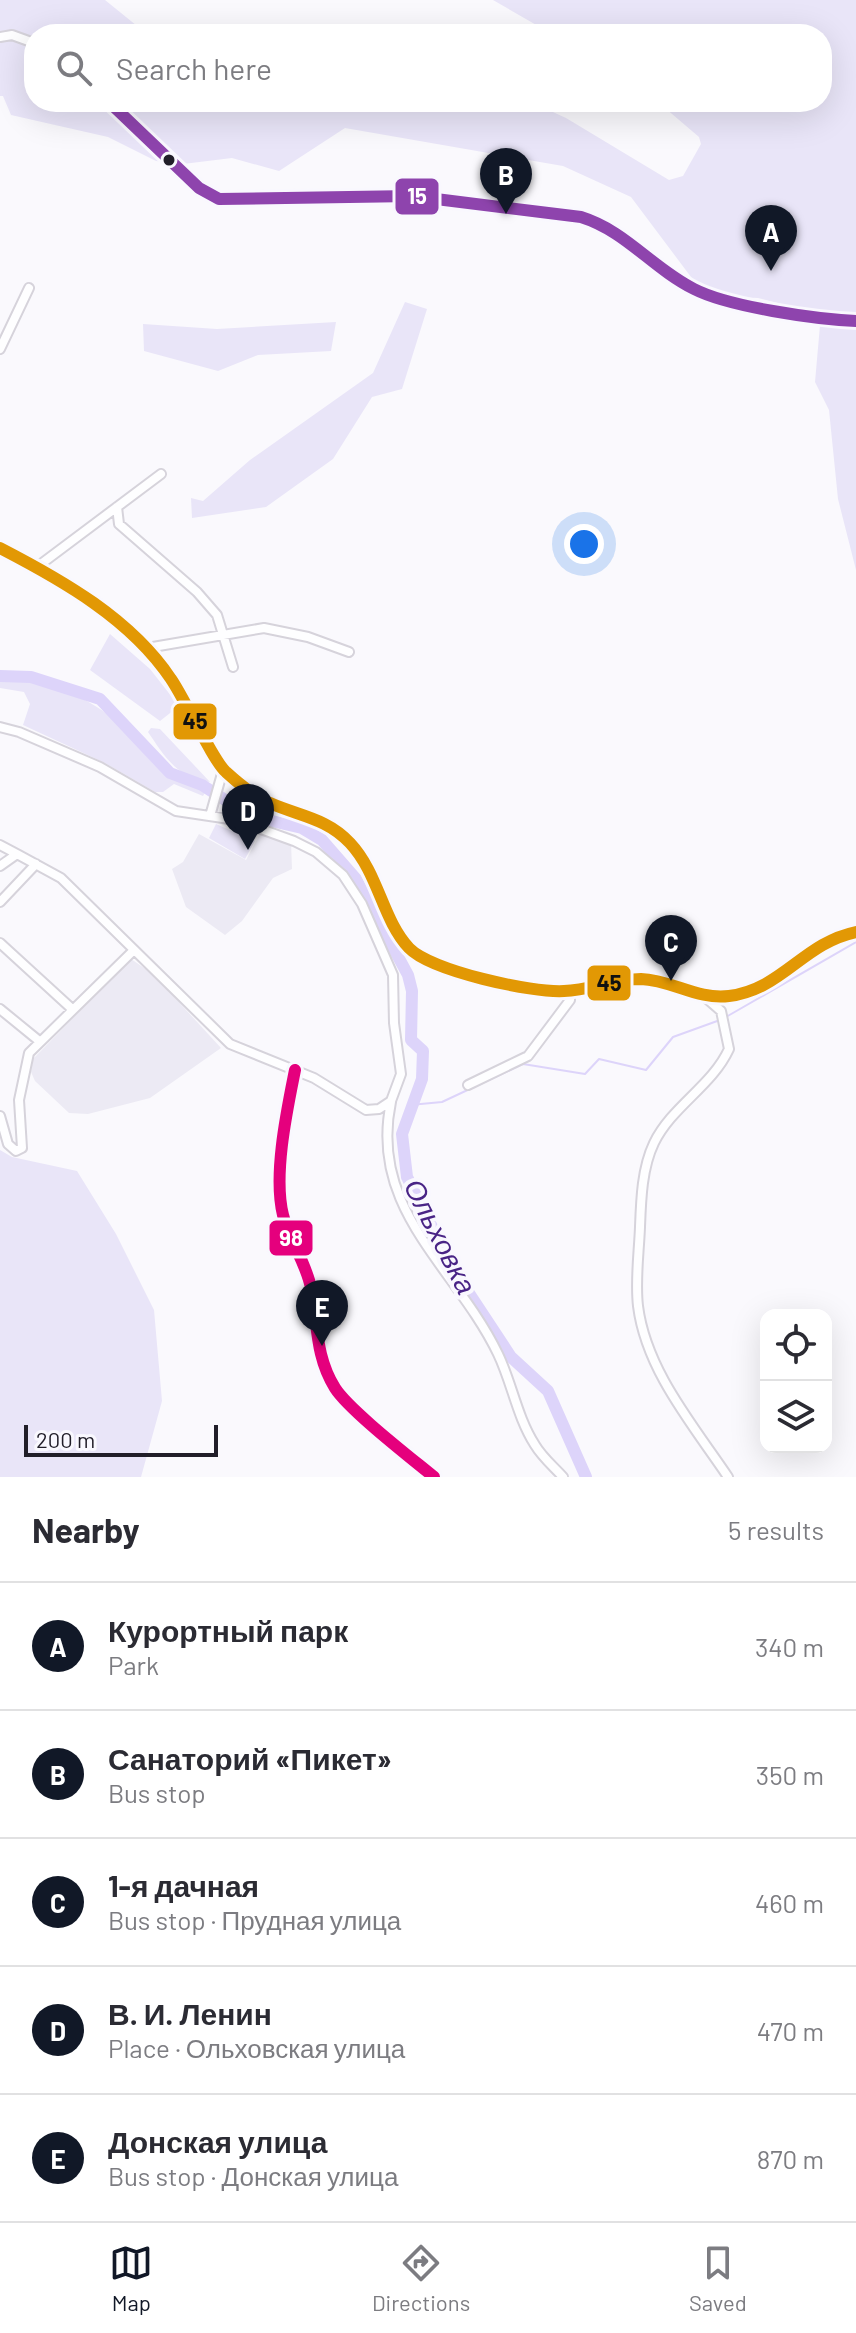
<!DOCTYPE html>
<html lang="en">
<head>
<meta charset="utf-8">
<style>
	:root { --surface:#fff; --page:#f7f7f7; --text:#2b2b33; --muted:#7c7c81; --line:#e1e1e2; --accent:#111827 }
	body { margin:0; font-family:Barlow,sans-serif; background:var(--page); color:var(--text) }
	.controls { position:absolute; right:24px; bottom:24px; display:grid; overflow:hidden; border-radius:16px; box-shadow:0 8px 32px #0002 }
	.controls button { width:72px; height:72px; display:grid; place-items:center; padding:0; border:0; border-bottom:2px solid var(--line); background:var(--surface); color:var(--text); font:40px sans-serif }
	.scale { position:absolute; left:24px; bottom:20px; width:194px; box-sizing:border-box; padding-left:8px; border:4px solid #211e29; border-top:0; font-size:22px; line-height:28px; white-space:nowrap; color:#211e29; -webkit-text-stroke:6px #f9f8fe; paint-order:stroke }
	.you { position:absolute; left:584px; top:544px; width:28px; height:28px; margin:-20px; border:6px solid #fff; border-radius:50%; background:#1a73e8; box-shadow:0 0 0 12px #1a73e833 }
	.badge { display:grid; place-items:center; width:52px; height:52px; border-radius:50%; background:var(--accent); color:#fff; font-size:26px; font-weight:700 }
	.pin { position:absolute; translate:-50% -66px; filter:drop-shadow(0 2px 4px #0008) }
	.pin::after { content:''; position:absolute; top:42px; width:28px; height:24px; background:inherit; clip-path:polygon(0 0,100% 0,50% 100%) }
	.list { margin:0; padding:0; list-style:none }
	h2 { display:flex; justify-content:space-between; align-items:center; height:104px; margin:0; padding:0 32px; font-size:34px }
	h2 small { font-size:26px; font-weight:400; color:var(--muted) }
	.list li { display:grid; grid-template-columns:52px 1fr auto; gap:24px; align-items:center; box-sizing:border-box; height:128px; padding:0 32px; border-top:2px solid var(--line) }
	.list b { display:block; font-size:30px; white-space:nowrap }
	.list p { margin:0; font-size:26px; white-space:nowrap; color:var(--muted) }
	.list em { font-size:26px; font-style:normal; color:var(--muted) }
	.icon { flex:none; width:44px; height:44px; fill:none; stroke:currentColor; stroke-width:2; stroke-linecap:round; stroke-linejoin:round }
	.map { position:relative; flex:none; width:856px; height:1477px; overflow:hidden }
	.search { position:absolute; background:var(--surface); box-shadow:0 8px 32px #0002; left:24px; right:24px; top:24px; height:88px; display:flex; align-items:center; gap:20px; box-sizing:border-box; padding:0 28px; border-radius:32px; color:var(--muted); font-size:30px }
	.sheet { height:744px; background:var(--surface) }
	nav { display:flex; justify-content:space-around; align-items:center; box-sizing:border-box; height:112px; border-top:2px solid var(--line); background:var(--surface); font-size:22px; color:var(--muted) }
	nav a { display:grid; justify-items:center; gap:4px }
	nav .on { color:var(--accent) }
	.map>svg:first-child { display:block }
	.built { fill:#eceaf4 }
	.green { fill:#e9e5f8 }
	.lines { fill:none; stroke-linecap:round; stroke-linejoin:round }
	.stream { stroke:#ddd4fa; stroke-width:2 }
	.river { stroke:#ddd4fa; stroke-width:12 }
	.street-casing { stroke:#d6d3db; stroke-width:12 }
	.street { stroke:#fefeff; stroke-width:8 }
	.bus-1-casing { stroke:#f9f8fe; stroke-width:18 }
	.bus-2-casing { stroke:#f9f8fe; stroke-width:18 }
	.bus-3-casing { stroke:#f9f8fe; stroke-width:18 }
	.bus-1 { stroke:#8e44ad; stroke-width:12 }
	.bus-2 { stroke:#e29804; stroke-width:12 }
	.bus-3 { stroke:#e5007d; stroke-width:12 }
	.bus-dot { fill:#211e29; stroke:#f9f8fe; stroke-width:3 }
	.labels { text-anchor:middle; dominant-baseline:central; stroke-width:8; stroke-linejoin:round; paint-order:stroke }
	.water-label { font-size:28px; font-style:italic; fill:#492486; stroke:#f9f8fe }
	.line-badge { stroke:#f9f8fe; stroke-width:3 }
	.badge-label { font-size:22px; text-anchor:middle; font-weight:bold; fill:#fff }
	.pale-badge-label { font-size:22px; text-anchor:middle; font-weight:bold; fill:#111 }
</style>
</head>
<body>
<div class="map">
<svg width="856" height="1477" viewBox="0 0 856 1477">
	<rect width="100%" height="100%" fill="#faf9fd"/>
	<path class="built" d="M261,832l30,10 1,27 -19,9 -31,43 -17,14 -39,-28 -14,-38 11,-7 16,-28 47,26z
		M131,959l22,15 68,74 -71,50 -62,16 -19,-1 -34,-32 -4,-9 2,-13z"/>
	<path class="green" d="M0,0h105l42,34h-113v68h497l35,16 103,62 14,-4 18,-32 -2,-7 -41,-35h164v-68h-270l-59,-34h363v570l-18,-71 -9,-89 -14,-28 6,-68 -63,-16 -26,-1 -35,-12 -66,-88 -68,-31 -218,-38 -66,43 -47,-13 -49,6 -27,-3 -48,-24 -97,-22 -8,-19h-3z
		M405,302l22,7 -25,80 -30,8 -39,62 -67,48 -74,11 -1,-20 12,3 47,-41 123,-87z
		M336,322l-5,29 -73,4 -40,16 -74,-20 -1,-27 74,5z
		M110,634l40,35 29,37 -19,15 -70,-51z
		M0,673l7,6c40,2 82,17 112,45 16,15 29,39 47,50 11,8 28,12 40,17l-3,5 -29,-12 -11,8h-8l-50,-29 -82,-38 7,-21 -6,-12 -24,-4z
		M151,728l9,1 50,53c-33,-4 -45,-25 -62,-50z
		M216,824l39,17 -10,18 -36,-21z
		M0,1150l12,7 65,14 39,63 38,76 8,91 -21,76h-141z"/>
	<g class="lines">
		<path class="stream" d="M726,1017l130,-75
			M410,1105l32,-3 81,-38 62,10 14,-15 47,11 27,-33 47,-17"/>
		<path class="river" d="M0,676l31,1 69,22 70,74 32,12 48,31 52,12 20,12 34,39 52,96 4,16 -1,49 12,11 -1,28 -20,55 5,43 46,92 58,88 37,34 38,86"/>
		<defs>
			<path id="street" d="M0,37l12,-2 22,8
				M109,102l90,86 20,11 193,-3 169,21c45,14 71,51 113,72 35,18 121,30 162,32
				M0,349l29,-61
				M117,507l2,17 78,68 20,23 16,52
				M0,548c62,32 131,71 171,131 14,20 42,82 55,93 12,11 29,25 44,31 29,13 57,15 80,40 29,31 32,76 59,105 22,23 123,45 155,43 26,-1 51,-12 77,-12 31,1 56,21 88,17 54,-7 74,-53 127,-64
				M37,567l124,-93
				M147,648l117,-20 44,9 41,15
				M0,727l19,5 81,35 76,44 60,9 58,21 22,11 27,23 19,29 31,71 1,48 7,51 -10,27 -12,8 -13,1 -52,-32 -84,-34 -169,-166 -44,-24 -17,12
				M210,816l13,-46
				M0,845l17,9
				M0,902l36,-38
				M0,943l71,65
				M705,997l16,14 8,38c-17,37 -57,57 -75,94 -12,25 -13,56 -14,84 -1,26 -5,53 -2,79 8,64 55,119 90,171
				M0,1009l38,31
				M295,1070c-8,40 -22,105 -12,145 6,25 23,47 28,73 7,36 4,68 24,100 14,22 76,70 99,89
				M468,1085l60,-29 42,-56v-9
				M391,1102c-23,108 66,166 107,252 14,29 19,63 37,91 7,12 19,22 28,32
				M0,1116l8,28 8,7 6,-3 -3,-48 10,-47 105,-103"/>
		</defs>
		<use href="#street" class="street-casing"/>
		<use href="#street" class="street"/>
		<defs>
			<path id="bus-1" d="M109,102l90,86 20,11 193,-3 169,21c45,14 71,51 113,72 35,18 121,30 162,32"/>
			<path id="bus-2" d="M0,548c62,32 131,71 171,131 14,20 42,82 55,93 12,11 29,25 44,31 29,13 57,15 80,40 29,31 32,76 59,105 22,23 123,45 155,43 26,-1 51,-12 77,-12 31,1 56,21 88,17 54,-7 74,-53 127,-64"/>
			<path id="bus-3" d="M295,1070c-8,40 -22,105 -12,145 6,25 23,47 28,73 7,36 4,68 24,100 14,22 76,70 99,89"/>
		</defs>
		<use href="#bus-1" class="bus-1-casing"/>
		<use href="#bus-2" class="bus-2-casing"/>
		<use href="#bus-3" class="bus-3-casing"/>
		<use href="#bus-1" class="bus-1"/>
		<use href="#bus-2" class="bus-2"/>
		<use href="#bus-3" class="bus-3"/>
	</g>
	<circle class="bus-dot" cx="169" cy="160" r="7"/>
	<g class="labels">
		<g class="water-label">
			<text transform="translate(441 1236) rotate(63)">Ольховка</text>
		</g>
	</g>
	<g class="line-badge">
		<rect x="394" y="177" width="46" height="39" rx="8" fill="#8e44ad"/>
		<rect x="172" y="702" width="46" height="39" rx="8" fill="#e29804"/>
		<rect x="586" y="964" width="46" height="38" rx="8" fill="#e29804"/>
		<rect x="268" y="1219" width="46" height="38" rx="8" fill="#e5007d"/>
	</g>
	<g class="badge-label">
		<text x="417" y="204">15</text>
		<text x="291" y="1246">98</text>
	</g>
	<g class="pale-badge-label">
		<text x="195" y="729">45</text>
		<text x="609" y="991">45</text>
	</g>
</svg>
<div class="controls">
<button><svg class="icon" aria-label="locate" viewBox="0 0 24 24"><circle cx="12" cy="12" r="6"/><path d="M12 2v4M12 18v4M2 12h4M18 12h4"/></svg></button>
<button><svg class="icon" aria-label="layers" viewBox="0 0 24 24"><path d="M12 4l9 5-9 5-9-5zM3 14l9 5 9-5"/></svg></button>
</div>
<div class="scale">200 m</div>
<div class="you"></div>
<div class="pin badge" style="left:771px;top:271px">A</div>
<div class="pin badge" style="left:506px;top:214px">B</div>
<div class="pin badge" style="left:671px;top:981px">C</div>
<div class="pin badge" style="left:248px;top:850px">D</div>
<div class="pin badge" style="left:322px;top:1346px">E</div>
<div class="search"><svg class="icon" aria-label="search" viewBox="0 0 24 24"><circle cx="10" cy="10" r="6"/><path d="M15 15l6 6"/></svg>Search here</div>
</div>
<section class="sheet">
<h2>Nearby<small>5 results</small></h2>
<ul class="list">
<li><span class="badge">A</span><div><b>Курортный парк</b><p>Park</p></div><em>340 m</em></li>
<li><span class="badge">B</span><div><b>Санаторий «Пикет»</b><p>Bus stop</p></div><em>350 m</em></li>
<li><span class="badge">C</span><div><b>1-я дачная</b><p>Bus stop · Прудная улица</p></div><em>460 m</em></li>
<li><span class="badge">D</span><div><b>В. И. Ленин</b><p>Place · Ольховская улица</p></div><em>470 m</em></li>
<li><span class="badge">E</span><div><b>Донская улица</b><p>Bus stop · Донская улица</p></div><em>870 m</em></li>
</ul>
</section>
<nav>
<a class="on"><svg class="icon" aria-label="map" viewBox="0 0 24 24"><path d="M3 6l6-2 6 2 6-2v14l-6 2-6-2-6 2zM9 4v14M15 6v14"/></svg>Map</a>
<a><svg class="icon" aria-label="directions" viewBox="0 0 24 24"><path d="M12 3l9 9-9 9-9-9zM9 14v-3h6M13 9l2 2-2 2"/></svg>Directions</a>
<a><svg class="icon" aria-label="saved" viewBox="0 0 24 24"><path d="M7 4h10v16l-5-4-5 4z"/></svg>Saved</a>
</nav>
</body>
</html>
